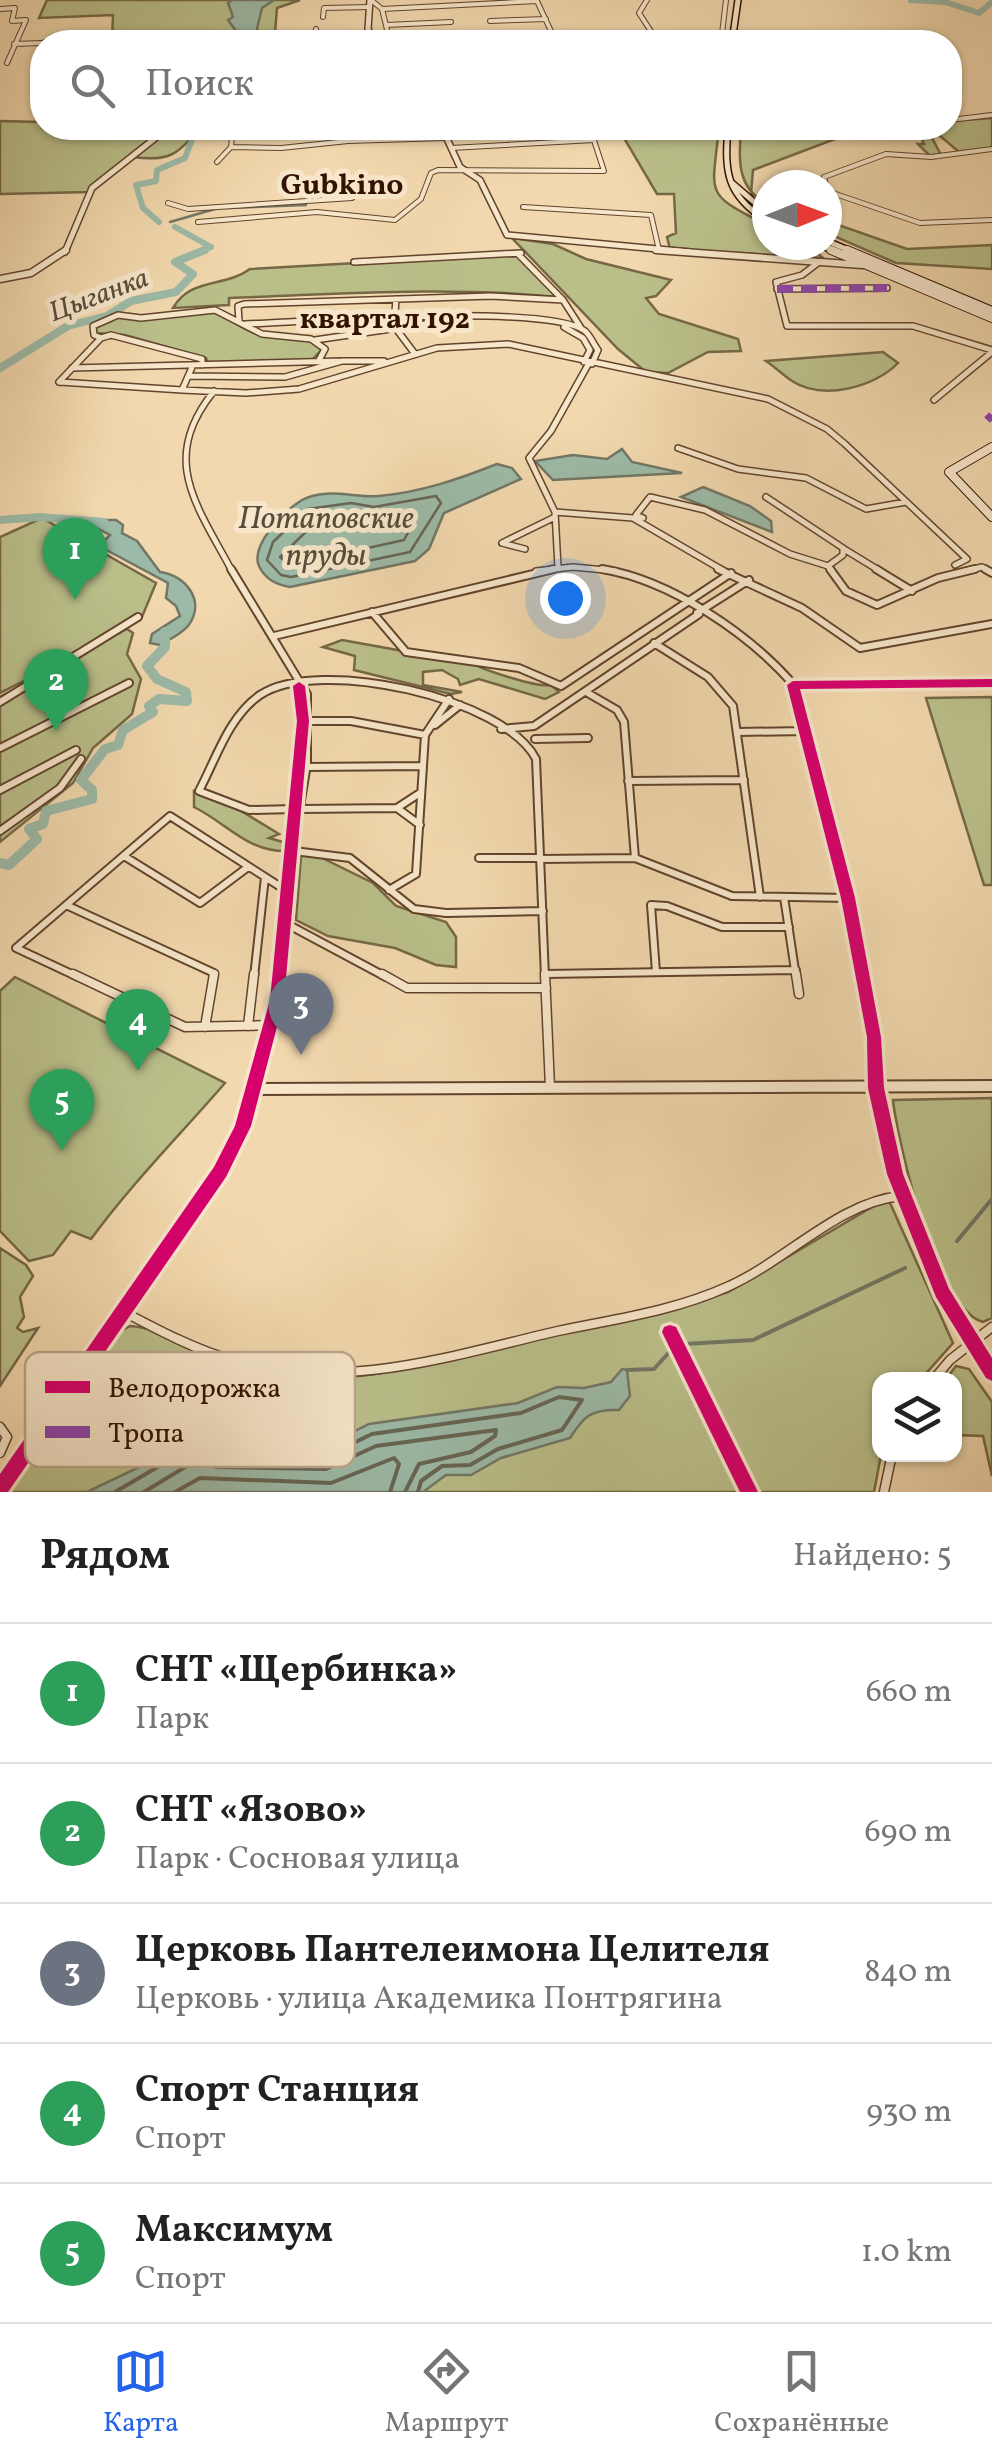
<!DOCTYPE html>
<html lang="ru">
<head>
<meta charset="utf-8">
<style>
	:root { --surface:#fff; --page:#f2f2f2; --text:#222; --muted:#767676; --line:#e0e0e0; --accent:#2563eb }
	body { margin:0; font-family:Vollkorn,serif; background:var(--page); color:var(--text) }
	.controls { position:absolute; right:30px; bottom:30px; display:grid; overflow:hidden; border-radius:20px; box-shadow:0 2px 8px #0004 }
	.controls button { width:90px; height:90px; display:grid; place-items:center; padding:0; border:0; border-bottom:2px solid var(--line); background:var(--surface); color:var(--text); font:50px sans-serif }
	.compass { position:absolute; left:752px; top:170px; width:90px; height:90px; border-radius:50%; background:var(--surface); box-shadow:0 2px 8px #0004; rotate:89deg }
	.you { position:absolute; left:565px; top:598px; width:35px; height:35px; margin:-25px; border:8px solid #fff; border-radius:50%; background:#1a73e8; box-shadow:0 0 0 15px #1a73e833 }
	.badge { display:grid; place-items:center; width:65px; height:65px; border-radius:50%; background:var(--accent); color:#fff; font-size:32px; font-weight:700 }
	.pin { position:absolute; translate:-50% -82px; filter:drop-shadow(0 2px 5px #0008) }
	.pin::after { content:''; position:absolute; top:52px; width:35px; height:30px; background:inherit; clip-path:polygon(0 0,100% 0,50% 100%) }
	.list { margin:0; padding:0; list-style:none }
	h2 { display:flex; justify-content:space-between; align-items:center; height:130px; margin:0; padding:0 40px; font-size:42px }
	h2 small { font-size:32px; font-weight:400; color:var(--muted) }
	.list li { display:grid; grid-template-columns:65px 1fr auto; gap:30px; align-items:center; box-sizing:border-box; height:140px; padding:0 40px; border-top:2px solid var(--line) }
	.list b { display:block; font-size:38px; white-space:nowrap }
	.list p { margin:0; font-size:32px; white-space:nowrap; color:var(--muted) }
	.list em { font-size:32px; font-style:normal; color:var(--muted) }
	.icon { flex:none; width:55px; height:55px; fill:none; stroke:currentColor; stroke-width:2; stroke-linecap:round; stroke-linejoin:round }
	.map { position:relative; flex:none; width:992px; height:1492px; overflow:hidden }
	.search { position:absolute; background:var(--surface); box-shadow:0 2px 8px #0004; left:30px; right:30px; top:30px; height:110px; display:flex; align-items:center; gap:25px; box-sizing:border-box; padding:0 35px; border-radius:40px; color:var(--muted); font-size:38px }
	.sheet { height:830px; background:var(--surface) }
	nav { display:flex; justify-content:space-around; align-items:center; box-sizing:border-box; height:140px; border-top:2px solid var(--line); background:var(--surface); font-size:28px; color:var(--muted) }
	nav a { display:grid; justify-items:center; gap:5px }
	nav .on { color:var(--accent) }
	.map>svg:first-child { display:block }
	.green { fill:#babf8a; stroke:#766846; stroke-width:2.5 }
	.water { fill:#9cbaa7; stroke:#727765; stroke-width:2.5 }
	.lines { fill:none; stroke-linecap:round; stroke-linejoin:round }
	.shore-far1 { stroke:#676654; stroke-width:2.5 }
	.shore { stroke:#676654; stroke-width:4 }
	.stream-far1 { stroke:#727765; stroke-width:2.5 }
	.stream { stroke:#727765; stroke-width:4 }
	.river-far2 { stroke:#9cbaa7; stroke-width:6 }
	.river-far1 { stroke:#9cbaa7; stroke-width:8 }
	.river { stroke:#9cbaa7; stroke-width:10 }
	.minor-far3-casing { stroke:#62442d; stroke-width:6 }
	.minor-far2-casing { stroke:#62442d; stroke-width:8 }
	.minor-far1-casing { stroke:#62442d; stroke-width:10 }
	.minor-casing { stroke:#62442d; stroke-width:11 }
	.tertiary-far2-casing { stroke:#62442d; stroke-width:8 }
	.tertiary-far1-casing { stroke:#62442d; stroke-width:9 }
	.tertiary-casing { stroke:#62442d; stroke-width:14 }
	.secondary-far1-casing { stroke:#321202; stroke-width:8 }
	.secondary-casing { stroke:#321202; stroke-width:10 }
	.minor-far3 { stroke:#f7e6ca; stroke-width:4 }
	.minor-far2 { stroke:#f7e6ca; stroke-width:5 }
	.minor-far1 { stroke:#f7e6ca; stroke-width:6 }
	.minor { stroke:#f7e6ca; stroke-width:8 }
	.tertiary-far2 { stroke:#f7e6ca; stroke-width:5 }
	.tertiary-far1 { stroke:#f7e6ca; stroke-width:6 }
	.tertiary { stroke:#f7e6ca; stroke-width:10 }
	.secondary-far1 { stroke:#f7e6ca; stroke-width:5 }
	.secondary { stroke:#f7e6ca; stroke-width:8 }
	.quiet { stroke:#8e44ad; stroke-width:8; stroke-dasharray:16 8; stroke-linecap:butt }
	.cycleway-casing { stroke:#f7e6ca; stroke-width:7 }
	.cycleway { fill:#d6006c; fill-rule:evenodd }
	.labels { text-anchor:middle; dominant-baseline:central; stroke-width:10; stroke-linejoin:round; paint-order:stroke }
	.far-water-label { font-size:28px; font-style:italic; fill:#574d3c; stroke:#f7e6ca }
	.far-quarter-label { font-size:30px; font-weight:bold; fill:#321202; stroke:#f7e6ca }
	.water-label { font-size:32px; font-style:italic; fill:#574d3c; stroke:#f7e6ca }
	.key { fill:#f7e6ca; stroke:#bca68e; stroke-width:2.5 }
	.key-label { font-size:28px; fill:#321202 }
</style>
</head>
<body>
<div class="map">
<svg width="992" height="1492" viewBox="0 0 992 1492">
	<rect width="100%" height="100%" fill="#f2d8ae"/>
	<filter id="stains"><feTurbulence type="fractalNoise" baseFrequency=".002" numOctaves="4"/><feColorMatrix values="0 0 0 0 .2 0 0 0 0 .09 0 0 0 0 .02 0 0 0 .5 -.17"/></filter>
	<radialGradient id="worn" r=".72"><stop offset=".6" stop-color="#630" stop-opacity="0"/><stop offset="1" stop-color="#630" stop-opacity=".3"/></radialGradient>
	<path class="green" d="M47,0h253l-23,8 -2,25 6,9h-53l-2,-4 -114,4 1,-27 -74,3z
		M992,118v30l-33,4 -20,-17 -8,1 10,19 -11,1 -12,-12h6l-3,-7h-1l-64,-6 -103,39 -2,24 16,6v5c-31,-19 -28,-44 -26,-77h143l7,6 19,2 -11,-6 51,-2v-7z
		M0,121l42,1v6h158c-22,27 -32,34 -67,29l-43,35 -90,2z
		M634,128h85c-7,68 -16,65 48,97v20h41l15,13 -153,-9 -3,-12 9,-4 -2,-39h-17l-33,-56z
		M827,221l80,28 85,-4v24l-96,-6 -69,-30z
		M512,238l41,6 33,15 85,21 -15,16 -10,2 13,16 79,25 3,12 -33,1 -40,21 -22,-1 -28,-23z
		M517,254l41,43c-109,-11 -220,-3 -329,1v7l-56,3c18,-31 51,-20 77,-39z
		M209,311c19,5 33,19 51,24 21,5 46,-1 63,13l-10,11 -105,5 -2,-6 -81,-23 -30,-2 2,-8 17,-7z
		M883,352l15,11c-23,24 -75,38 -106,18 -9,-6 -17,-14 -26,-20z
		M42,518l114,65 -14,34 -48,28 33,-16 6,4 -6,21 14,25 -9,35 -39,34 -20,35 -73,59v-145l65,-32 4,-7 -69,35v-156z
		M342,640l133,24c6,5 62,24 76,21l8,7 -14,7 -66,-20 -19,6 -2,-6 -16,-9 -19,2v13l39,7 -11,2 -97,-24 1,-14 -32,-9z
		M992,697v188h-8l-58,-187z
		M194,791l34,12 51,31 -10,4 21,6 -4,7c-40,0 -58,-27 -92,-44z
		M310,852l63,31 23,23 50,16 10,15v30l-20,-2 -41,-17 -67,-12 -32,-16 5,-64z
		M15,977l210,106c-45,52 -92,99 -134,156l-20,-8 -18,24 -24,6 -29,-30v-240z
		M992,1098v220l-9,4c-46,-12 -85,-178 -90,-222z
		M884,1200l6,3 63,140 -32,36 -41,1 1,75 -7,37h-866l110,-159 12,-7c27,1 56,21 81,32 55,23 113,24 171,15l280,-61 66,-20z
		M0,1248l26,17 7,11 -13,21 4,20 -7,11 6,4 15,-4 -38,58z
		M956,1366l13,3 23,33v74l-9,-40 -28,-1 -1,-55 -8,-1z"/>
	<path class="water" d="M232,0h42l-12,8 -5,21 10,13h-19l-11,-9 5,-2h-6l-8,-11 5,-3 -5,-14z
		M622,449l10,13 50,11 -129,7 -18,-19 38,-6 34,4z
		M497,464l15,4 9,11 -77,34 -15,36 -14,12 -125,26c-13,-2 -25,-8 -31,-21 -9,-21 25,-55 43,-66 23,-13 53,-2 77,-4 43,-4 80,-17 118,-32z
		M703,487l47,19 21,15 1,11 -91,-35z
		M93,520h23l7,5 -1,8 15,8 23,31c25,3 47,29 28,54 -7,8 -19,14 -28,19l-10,-2 2,-9 28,-18 -4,-10 -10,-8 2,-15 -69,-37 11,-11 -21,-11z
		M622,1369l5,1 3,26 -11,14c-28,-1 -35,6 -49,28l-69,20 -30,17h-25l-23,17h-336l86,-41 16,-16 29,9 107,2 44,-22 149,-21 39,-16 27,1 27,-6z"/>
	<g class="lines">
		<path class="shore-far1" d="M436,496l5,7 -31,49 -119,25 -10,-2 -14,-15 6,-18 35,-33 43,-6 23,4z
			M410,514l5,6 -11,20 -104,23 -12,1 -8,-7 40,-39z"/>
		<path class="shore" d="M115,1492l77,-45 26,7 109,2 45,-22 149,-21 38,-16 23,3 -20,30 -64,19 -28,16 -28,1 -21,15 -3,11
			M144,1492l51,-31 22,6 109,2 50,-23 120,-16 -1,6 -24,16 -52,12 -14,28
			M175,1492l25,-14 131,5 63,-25 5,6 -9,28"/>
		<path class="stream-far1" d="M193,38l44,-5
			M228,208l78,-3
			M170,222l45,-13"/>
		<path class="stream" d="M957,1241l35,-42
			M685,1344l68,-4 152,-72
			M627,1370l27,-1 19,-21"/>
		<path class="river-far2" d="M911,0l34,2 34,11 13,-11
			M159,222l-16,-14 -7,-23 20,-4 1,-11 28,-12 8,-21 11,-4 -4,-5
			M175,227l36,20 -12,5"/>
		<path class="river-far1" d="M0,368l68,-42 39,-10 24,-15 45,-9 17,-18 -18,-12 30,-12
			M0,520l40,-3 64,5"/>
		<path class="river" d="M0,863l9,2 28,-26 -8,-10 14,-5 3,-13 46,-12v-9l-11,-10 24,-31 13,-4 5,-15 30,-18 -4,-6 10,-7 28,2 -1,-9 -29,-13 -10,-13 18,-19v-15"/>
		<defs>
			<path id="minor-far3" d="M371,0l11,9 8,33
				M647,0l-8,13 19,29
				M537,1l19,41
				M0,9l15,-1 -3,13 14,-1 -19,43
				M382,9l155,-8
				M323,17l1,-9 46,-1
				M490,21l56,-2
				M386,25l65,-3
				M316,29l-3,13h60
				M552,34l43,1 7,7
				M492,39l61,-3
				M45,42l50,-1
				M407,42l50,-2
				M721,42l5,-42
				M14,44l28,-1
				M950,120l42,-5
				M233,128l-2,19 50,1 67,-7
				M893,128l5,7
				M443,129l29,-1
				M347,141l99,-3
				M451,148l143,-8
				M217,162l14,-15
				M826,185l-2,-8 62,-23 45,3 61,-8
				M827,191l93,32 72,-3
				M168,203l20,6 164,-11
				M523,207l128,8 8,35
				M198,222l119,-10 78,8 26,-21 10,-26 7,-3 166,1 -14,-43"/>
			<path id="minor-far2" d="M518,254l45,46 18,28
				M354,262l167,-9
				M819,262l-17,13 -26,7 11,44h126l79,24
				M777,289l110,-1
				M396,299l-2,27 21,28
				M239,321l-1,-15 6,-2 247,-8 72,4
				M245,324c59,-2 302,-21 340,7 5,4 9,14 13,19l-6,14
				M564,327l19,11 7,12 -6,12
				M101,338l-7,-3 -1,-9 25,-11 23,3 74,-8 47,24 49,5 14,10 -7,13
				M315,340l117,-17
				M72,368l270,-7
				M189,376l96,1 57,-16h42
				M59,382l42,-44 10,-3 91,24v6
				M60,382l122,8 11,-25
				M182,390l64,3 53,-4 138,-41 71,-4 260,55 59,30 18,15 122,115 -12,6
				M214,391c-55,68 -18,113 18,180
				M934,400l58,-48
				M678,448l60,21 68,9 60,31 40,-7
				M766,497l77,51v7l-15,11 4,5
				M555,512l78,6 91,53
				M643,518l-7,-3 14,-18 55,13 85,44 38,12
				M525,549l-23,-6 53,-26
				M844,549l36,22
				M558,567l-3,-55 -26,-54 22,-27 38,-68
				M536,571l37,-4 43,4
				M965,571l17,-4 7,4"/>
			<path id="minor-far1" d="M231,569l76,125v70l-12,73
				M602,569c68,11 146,64 191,115
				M718,569l84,39 58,40 132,-24
				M830,569l16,22 31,14 61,-27 37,-9
				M876,569l36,22
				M985,569l7,4
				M372,612l34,40 113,16 42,18 170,-113
				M697,613l52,-33
				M274,636l280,-67
				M654,643l54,34 25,29 27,191
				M586,692l31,18 7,12 11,136
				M0,702l138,-85
				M308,721h43l74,14
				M435,725l25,-20
				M501,729l33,-3 165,-112
				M738,732l68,-1
				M535,739l53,-1
				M0,748l129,-65
				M304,767l119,-1
				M628,781l116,-1
				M0,790l76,-40
				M397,808l23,17
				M295,809l-46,1 -50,-19c17,-32 30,-75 61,-96 58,-39 245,3 276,64l9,218
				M301,809l96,-1 23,-15
				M0,831l60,-43 21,-29
				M294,851l56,7 64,51 32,4 97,-2
				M124,856l76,47 48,-36
				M479,858h61
				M540,859l95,-1 97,38 116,2
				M389,890l27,-16 9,-139 24,-36
				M784,897l12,80
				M66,905l148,68 -1,4
				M287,924l99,53
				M656,972l-5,-67 16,1 55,21h67
				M545,974l251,-4
				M78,977l-62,-29 154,-132 120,77
				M254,977l11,-100
				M280,977l23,-256 -3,-31
				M863,977l-15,-79 -55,-213 199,-2"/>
			<path id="minor" d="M73,974l112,53 88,-2
				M382,974l25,14h139
				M545,974l5,113
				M796,974l3,20
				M862,974l12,63 2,50
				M248,1026l6,-52
				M205,1027l9,-53
				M257,1088l23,-114
				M124,1312c36,19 72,38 111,49 108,31 218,-6 323,-30 57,-12 116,-20 169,-44 58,-25 111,-85 174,-91
				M933,1380l17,-20 42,-33
				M0,1427l7,10 -7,16
				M884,1492l8,-38"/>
			<path id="tertiary-far2" d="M370,0l-2,29 6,13
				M442,128l18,39 20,13 27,55 183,17
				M65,252l27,-64 76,-60"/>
			<path id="tertiary-far1" d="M656,250l206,15
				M0,279l31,-6 35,-23"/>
			<path id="tertiary" d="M876,1088c25,103 57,196 116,285
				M0,1489l220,-317 36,-83 736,-3"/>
			<path id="secondary-far1" d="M732,42l6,-42
				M728,128c-4,45 -1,68 39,93
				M732,183l35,30
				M827,241l26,11
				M820,245l17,7"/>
			<path id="secondary" d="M831,250l161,68
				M847,250l145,61
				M992,447l-43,25 43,45"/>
		</defs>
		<use href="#minor-far3" class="minor-far3-casing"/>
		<use href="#minor-far2" class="minor-far2-casing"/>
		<use href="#minor-far1" class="minor-far1-casing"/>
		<use href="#minor" class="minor-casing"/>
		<use href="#tertiary-far2" class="tertiary-far2-casing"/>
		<use href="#tertiary-far1" class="tertiary-far1-casing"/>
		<use href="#tertiary" class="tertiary-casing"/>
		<use href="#secondary-far1" class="secondary-far1-casing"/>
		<use href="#secondary" class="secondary-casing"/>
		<use href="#minor-far3" class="minor-far3"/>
		<use href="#minor-far2" class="minor-far2"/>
		<use href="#minor-far1" class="minor-far1"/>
		<use href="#minor" class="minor"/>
		<use href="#tertiary-far2" class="tertiary-far2"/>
		<use href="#tertiary-far1" class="tertiary-far1"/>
		<use href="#tertiary" class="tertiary"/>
		<use href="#secondary-far1" class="secondary-far1"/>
		<use href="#secondary" class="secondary"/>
		<path class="quiet" d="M777,289l110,-1
			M987,420l5,-5"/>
		<defs>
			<path id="cycleway" d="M992,679v8l-192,2 55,209 26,139 3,51 19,86 46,115 43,69v23l-6,-3 -50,-81 -49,-123 -19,-86 -1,-51 -26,-139 -54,-213 6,-4z
				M299,682l6,4 4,35 -25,279 -33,126 -25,51 -218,315h-8v-18l214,-307 21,-41 35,-126 27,-279 -4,-35z
				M670,1325l6,2 82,165h-18l-78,-160 2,-5z"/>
		</defs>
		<use href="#cycleway" class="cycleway-casing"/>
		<use href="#cycleway" class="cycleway"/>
	</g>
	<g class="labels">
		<g class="far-water-label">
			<text transform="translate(99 296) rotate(-21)">Цыганка</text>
		</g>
		<g class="far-quarter-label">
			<text x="342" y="186">Gubkino</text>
			<text x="385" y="320">квартал 192</text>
		</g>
		<g class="water-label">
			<text x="326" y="520">Потаповские<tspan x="326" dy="37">пруды</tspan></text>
		</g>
	</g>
	<rect x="25" y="1352" width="330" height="115" rx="15" class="key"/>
	<rect x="45" y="1381" width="45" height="12" fill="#d6006c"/>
	<rect x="45" y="1426" width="45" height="12" fill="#8e44ad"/>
	<g class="key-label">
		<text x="108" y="1397">Велодорожка</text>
		<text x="108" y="1442">Тропа</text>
	</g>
	<rect width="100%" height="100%" filter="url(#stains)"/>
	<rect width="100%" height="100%" fill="url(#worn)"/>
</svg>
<div class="controls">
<button><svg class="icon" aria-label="layers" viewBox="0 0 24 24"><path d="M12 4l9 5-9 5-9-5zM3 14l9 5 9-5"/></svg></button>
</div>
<svg class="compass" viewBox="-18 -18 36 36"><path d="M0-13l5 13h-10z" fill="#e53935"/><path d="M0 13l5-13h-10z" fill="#767676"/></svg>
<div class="you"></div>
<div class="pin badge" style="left:75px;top:600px;background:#2e9e5b">1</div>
<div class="pin badge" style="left:56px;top:731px;background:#2e9e5b">2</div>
<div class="pin badge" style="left:301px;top:1055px;background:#6b7280">3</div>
<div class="pin badge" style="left:138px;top:1071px;background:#2e9e5b">4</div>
<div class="pin badge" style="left:62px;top:1151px;background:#2e9e5b">5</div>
<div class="search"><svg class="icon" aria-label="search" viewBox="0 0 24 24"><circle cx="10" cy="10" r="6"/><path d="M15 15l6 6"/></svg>Поиск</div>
</div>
<section class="sheet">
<h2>Рядом<small>Найдено: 5</small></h2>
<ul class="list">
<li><span class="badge" style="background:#2e9e5b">1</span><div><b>СНТ «Щербинка»</b><p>Парк</p></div><em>660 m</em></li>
<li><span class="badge" style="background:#2e9e5b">2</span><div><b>СНТ «Язово»</b><p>Парк · Сосновая улица</p></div><em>690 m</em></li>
<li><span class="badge" style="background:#6b7280">3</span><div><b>Церковь Пантелеимона Целителя</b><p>Церковь · улица Академика Понтрягина</p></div><em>840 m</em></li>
<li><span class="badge" style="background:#2e9e5b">4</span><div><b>Спорт Станция</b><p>Спорт</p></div><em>930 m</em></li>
<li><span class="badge" style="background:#2e9e5b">5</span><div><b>Максимум</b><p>Спорт</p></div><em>1.0 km</em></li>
</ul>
</section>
<nav>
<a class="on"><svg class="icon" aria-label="map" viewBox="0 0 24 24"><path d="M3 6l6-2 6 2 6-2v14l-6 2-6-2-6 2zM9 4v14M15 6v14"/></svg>Карта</a>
<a><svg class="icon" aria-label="directions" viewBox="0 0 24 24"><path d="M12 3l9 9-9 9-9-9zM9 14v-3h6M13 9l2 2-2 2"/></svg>Маршрут</a>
<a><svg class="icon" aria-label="saved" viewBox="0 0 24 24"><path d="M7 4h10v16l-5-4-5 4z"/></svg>Сохранённые</a>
</nav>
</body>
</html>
